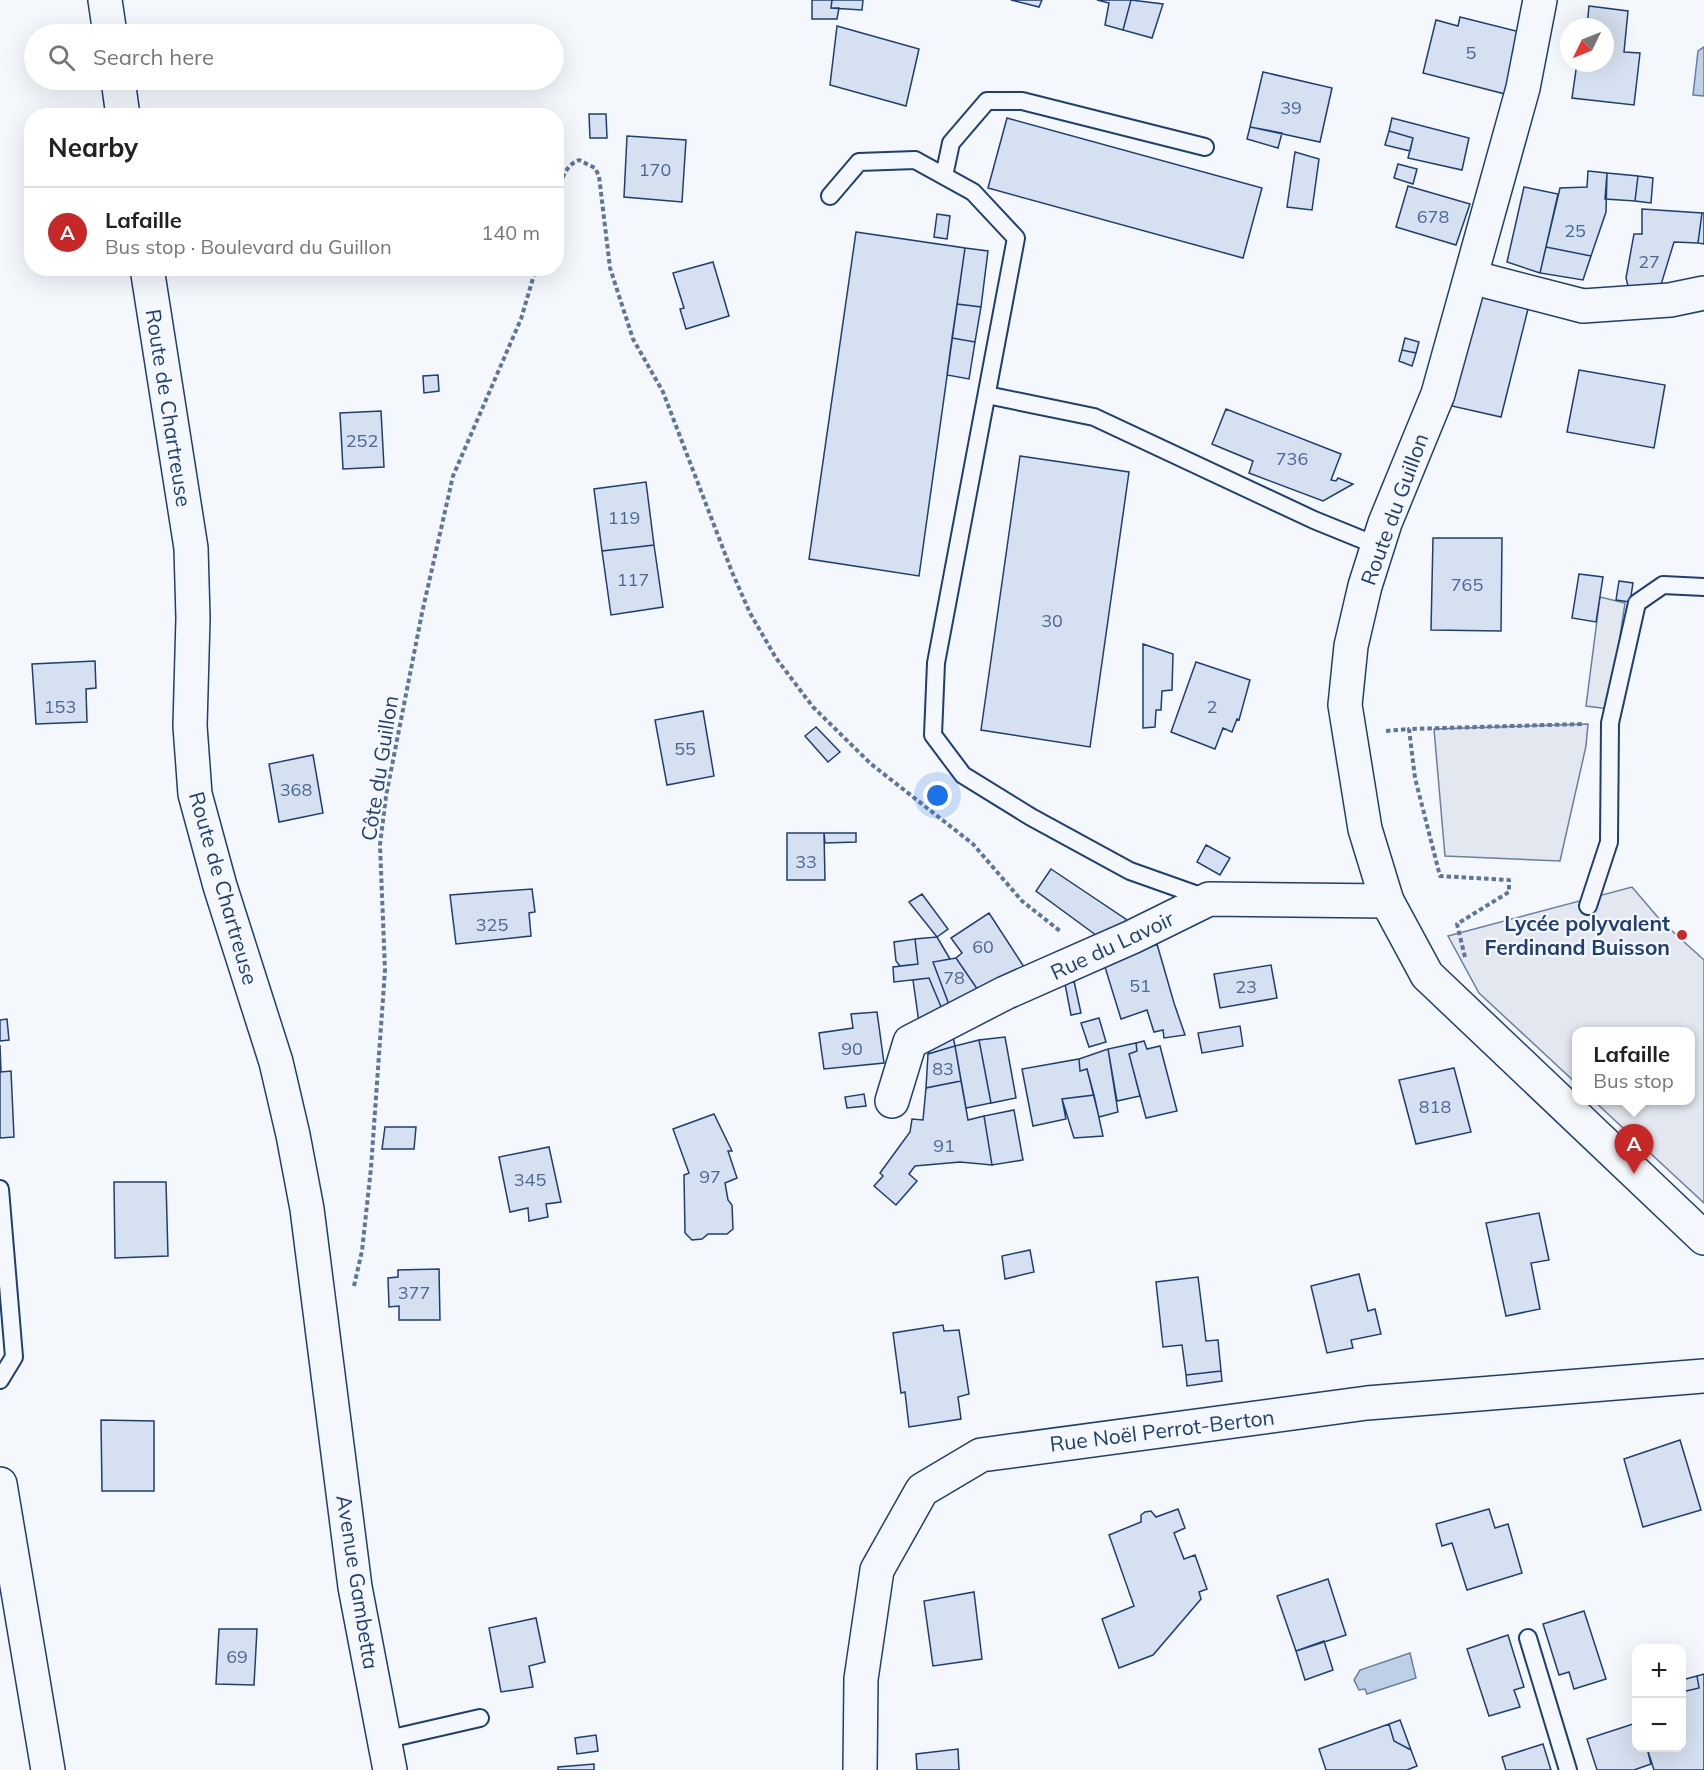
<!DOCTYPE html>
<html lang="en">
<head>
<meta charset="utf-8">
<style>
	:root { --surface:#fff; --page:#f6f6f6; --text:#222; --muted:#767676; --line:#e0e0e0; --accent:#c62828 }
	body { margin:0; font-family:Mulish,sans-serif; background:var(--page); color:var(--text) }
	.controls { position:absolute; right:18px; bottom:18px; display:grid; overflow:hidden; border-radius:12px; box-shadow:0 6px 24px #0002 }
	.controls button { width:54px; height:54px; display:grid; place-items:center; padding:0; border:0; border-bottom:2px solid var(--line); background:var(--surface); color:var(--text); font:30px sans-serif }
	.compass { position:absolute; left:1560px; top:18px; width:54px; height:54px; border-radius:50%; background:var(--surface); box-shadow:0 6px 24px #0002; rotate:227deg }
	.you { position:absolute; left:938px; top:796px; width:21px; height:21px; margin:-15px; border:4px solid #fff; border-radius:50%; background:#1a73e8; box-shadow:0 0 0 9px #1a73e833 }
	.badge { display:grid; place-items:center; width:39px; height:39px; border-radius:50%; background:var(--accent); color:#fff; font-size:20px; font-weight:700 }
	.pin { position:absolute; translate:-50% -50px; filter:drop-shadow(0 2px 3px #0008) }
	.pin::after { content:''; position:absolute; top:32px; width:21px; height:18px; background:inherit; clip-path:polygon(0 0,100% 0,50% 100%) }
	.popup { position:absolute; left:1572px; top:1027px; width:123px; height:78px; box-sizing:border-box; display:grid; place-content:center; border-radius:12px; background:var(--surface); filter:drop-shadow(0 2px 4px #0005); font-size:20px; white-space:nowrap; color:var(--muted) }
	.popup b { font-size:22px; color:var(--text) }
	.popup::after { content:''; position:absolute; left:50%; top:100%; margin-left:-12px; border:12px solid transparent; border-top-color:var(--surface) }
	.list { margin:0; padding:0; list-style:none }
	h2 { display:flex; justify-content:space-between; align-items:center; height:78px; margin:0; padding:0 24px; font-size:26px }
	h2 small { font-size:20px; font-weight:400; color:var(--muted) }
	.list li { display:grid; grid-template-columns:39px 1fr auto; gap:18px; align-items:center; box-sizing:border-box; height:90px; padding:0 24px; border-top:2px solid var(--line) }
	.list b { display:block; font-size:22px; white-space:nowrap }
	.list p { margin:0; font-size:20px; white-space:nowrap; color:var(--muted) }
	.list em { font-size:20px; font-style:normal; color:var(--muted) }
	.icon { flex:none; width:33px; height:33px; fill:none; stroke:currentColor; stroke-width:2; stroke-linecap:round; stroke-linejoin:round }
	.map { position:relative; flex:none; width:1704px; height:1770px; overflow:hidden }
	.search { position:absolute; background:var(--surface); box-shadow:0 6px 24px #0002; left:24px; top:24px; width:540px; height:66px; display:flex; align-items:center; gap:15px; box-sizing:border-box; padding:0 21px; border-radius:33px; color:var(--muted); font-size:22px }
	.panel { position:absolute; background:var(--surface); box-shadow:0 6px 24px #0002; left:24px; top:108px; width:540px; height:168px; border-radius:24px }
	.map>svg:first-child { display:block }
	.parking { fill:#e3e8f0; stroke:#687fa3; stroke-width:1.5 }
	.water { fill:#bed0e5; stroke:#687fa3; stroke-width:1.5 }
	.building { fill:#d5e0f0; stroke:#1d3f73; stroke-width:1.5 }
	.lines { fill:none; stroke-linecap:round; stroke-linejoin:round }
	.lane-casing { stroke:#1d3f73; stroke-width:20 }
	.street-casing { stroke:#1d3f73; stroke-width:36 }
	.secondary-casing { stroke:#1d3f73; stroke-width:36 }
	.primary-casing { stroke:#1d3f73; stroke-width:36 }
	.path { stroke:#5e769c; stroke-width:4; stroke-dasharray:4.5 3; stroke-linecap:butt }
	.lane { stroke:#f4f7fb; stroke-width:16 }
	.street { stroke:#f4f7fb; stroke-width:33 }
	.secondary { stroke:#f4f7fb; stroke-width:33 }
	.primary { stroke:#f4f7fb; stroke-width:33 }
	.poi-dot { fill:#c62828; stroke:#f4f7fb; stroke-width:2 }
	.labels { text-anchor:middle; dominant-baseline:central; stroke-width:4.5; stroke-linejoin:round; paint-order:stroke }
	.number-label { font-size:18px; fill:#4b6792 }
	.street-label { font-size:21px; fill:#1d3f73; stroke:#f4f7fb }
	.poi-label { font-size:21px; font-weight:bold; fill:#1d3f73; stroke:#f4f7fb; text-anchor:end }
</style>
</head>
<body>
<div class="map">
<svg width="1704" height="1770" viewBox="0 0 1704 1770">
	<rect width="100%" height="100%" fill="#f4f7fb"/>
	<path class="parking" d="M1600,597l25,6 -16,106 -23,-3z
		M1588,724l-2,22 -26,115 -115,-5 -11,-127z
		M1632,887l29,34 43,39v243l-110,-102 97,-1v-68h-114v52l-98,-91 -31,-57z"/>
	<path class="water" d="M1704,47v49l-11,-1 5,-44z
		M1410,1653l6,25 -49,16 -2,-5 -6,1 -5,-10 6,-10z"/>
	<path class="building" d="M812,0h20l-1,8h8l-2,11h-25z
		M832,0h31l-1,10 -31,-2z
		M1011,0h31l-3,7z
		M1097,0h34l-8,30 -18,-5 4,-22z
		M1131,0l32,4 -11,34 -29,-8z
		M1589,6l39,5 -4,41 16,1 -6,52 -62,-7 5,-35h28v-36h-18z
		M1460,17l60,15 -15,62 -82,-21 13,-53 22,6z
		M837,26l82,23 -13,57 -76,-21z
		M1263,72l69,16 -12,54 -70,-15z
		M589,114h17l1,24h-17z
		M1007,118l255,70 -19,70 -255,-70z
		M1392,118l77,20 -7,32 -54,-12 5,-20 -24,-7z
		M1250,127l32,6 -4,15 -31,-9z
		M1389,131l24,7 -3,13 -25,-6z
		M627,136l59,4 -4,62 -58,-5z
		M1295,152l24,7 -7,51 -25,-3z
		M1398,164l19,5 -4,15 -19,-6z
		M1588,171l19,2 -1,39 -15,44 -45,-9 14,-59 27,-1z
		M1607,173l31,3 -3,25 -30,-2z
		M1638,176l15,2 -2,25 -16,-2z
		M1408,186l62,18 -14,41 -60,-18z
		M1524,187l34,7 -18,79 -33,-11z
		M1642,209l60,4 -4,30 -24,-1 -14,46 -32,-2 -2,-8 8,-44h8z
		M1702,213h2v31l-6,-1z
		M937,214l13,2 -3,23 -13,-2z
		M856,232l109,16 -46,328 -110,-17z
		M1546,247l45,9 -8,24 -43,-7z
		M965,248l23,3 -7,56 -24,-3z
		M713,262l16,54 -43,13 -6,-20 4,-1 -11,-35z
		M1480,294l49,11 -28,112 -49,-11z
		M957,304l24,3 -6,35 -23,-4z
		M952,338l23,4 -6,37 -22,-4z
		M1405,338l14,4 -3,11 -14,-3z
		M1402,350l14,3 -4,13 -13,-5z
		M1579,370l86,15 -11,63 -87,-16z
		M438,375l1,16 -15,2 -1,-17z
		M1226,409l115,45 -10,26 5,1 2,-3 15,6 -30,17 -74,-28 4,-12 -41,-17z
		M381,411l3,56 -41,2 -3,-56z
		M1020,456l109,16 -39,275 -109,-17z
		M646,482l8,63 -52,6 -8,-62z
		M1433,538h69l-1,93 -70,-1z
		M654,545l9,62 -52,8 -9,-64z
		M1579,574l24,3 -7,45 -24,-4z
		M1619,581l14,2 -3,19 -14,-2z
		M1143,644l30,10 -1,36 -10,1 -1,19h-5l-1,17 -12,1z
		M95,661l1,27 -10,1 1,33 -51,2 -4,-60z
		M1196,662l54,18 -11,40 -2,-1 -5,13 -9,-4 -8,21 -44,-17z
		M703,711l11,65 -47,9 -12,-65z
		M816,727l24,25 -12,10 -23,-26z
		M313,755l10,58 -44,9 -10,-58z
		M787,833h37l1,47h-38z
		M824,833h32v9l-31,1z
		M1206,845l24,13 -10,17 -23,-13z
		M1051,869l85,57 -32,15 -68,-50z
		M532,889l3,23 -6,1 2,23 -75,8 -6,-49z
		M922,894l26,35 -11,8 -28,-35z
		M989,913l37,57 -46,23 -24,-35 6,-5 -11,-15z
		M937,937l13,22 -17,3 18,48 -7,4 -15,-36 -35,4 -1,-15 25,-3 -3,-25z
		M915,939l3,25 -18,2 -4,-5 -2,-19z
		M1157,944l17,59 11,32 -21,3 -1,-8 -9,2 -7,-22 -26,9 -16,-52z
		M956,958l24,35 -29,17 -18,-48z
		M1271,965l6,33 -57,10 -6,-34z
		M929,978l15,36 -25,9 -6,-43z
		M1074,981l7,32 -10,2 -6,-31z
		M877,1012l7,51 -60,6 -5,-36 34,-5 -2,-14z
		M1099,1018l7,24 -17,5 -8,-24z
		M7,1019l2,21 -9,1v-21z
		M1240,1026l3,20 -41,7 -4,-20z
		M952,1032l3,14 -27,8 6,-14z
		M1005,1037l11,61 -25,5 -12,-63z
		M979,1040l12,63 -25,5 -11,-62z
		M1144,1041l3,8 13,-3 17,65 -31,7 -17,-64 8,-3 -1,-8z
		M1136,1043l1,8 -8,3 11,42 -23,5 -9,-52z
		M0,1045l1,27 10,-1 3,66 -14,1z
		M955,1046l6,35 -35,7 2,-34z
		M1108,1049l10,63 -19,5 -12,-48 -7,2 -1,-12z
		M1079,1059l1,12 7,-2 7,26 -32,4 4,20 -33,7 -11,-57z
		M1454,1068l17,64 -55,12 -17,-64z
		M961,1081l7,39 16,-4 8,49 -32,-3 -45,4 -6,8 8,7 -21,24 -22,-19 9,-10 -3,-3 30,-41 2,-13 11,1 3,-32z
		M864,1094l2,12 -19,2 -2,-11z
		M1094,1095l9,41 -29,2 -12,-39z
		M1014,1110l9,50 -31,5 -8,-49z
		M714,1114l18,37h-4l9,27 -12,5 3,17 4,5 1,24 -6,5h-19l-6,5 -10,1 -7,-7 -1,-58 5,-2 -16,-44z
		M385,1127h31l-2,22h-32z
		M549,1147l12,55 -15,2 2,13 -19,4 -1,-13 -18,4 -11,-55z
		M114,1182h52l2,74 -53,2z
		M1539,1213l10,47 -18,3 9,46 -34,7 -20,-93z
		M1030,1250l4,22 -29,7 -3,-23z
		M439,1269l1,51h-41v-14l-10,1 -1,-29 10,-1v-7z
		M1359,1274l9,37 7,-2 6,25 -30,6 2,8 -26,5 -16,-67z
		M1198,1277l8,64 12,-1 3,31 -35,4 -4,-30 -19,2 -7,-65z
		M943,1325l1,6 15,-1 10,64 -11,3 3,22 -52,8 -4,-35 -4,1 -8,-60z
		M1221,1371l1,10 -35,5 -1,-11z
		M101,1420l53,1v70h-52z
		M1680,1440l21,70 -58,17 -19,-68z
		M1178,1509l7,19 -11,5 10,26 11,-4 12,34 -8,3 2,7 -48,56 -34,13 -17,-49 32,-13 -25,-71 32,-13v-7l4,-3 6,-1 5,6z
		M1489,1509l6,19 13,-4 14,49 -55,17 -15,-47 -10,3 -6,-22z
		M1328,1579l18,56 -50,16 -19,-55z
		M974,1592l8,67 -49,7 -9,-65z
		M1584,1611l22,68 -32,10 -5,-17 -10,3 -16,-51z
		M536,1618l9,44 -16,4 4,21 -32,5 -12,-64z
		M219,1629h38l-3,56 -38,-1z
		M1508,1635l16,52 -10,3 6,17 -31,9 -22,-67z
		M1324,1641l9,29 -28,10 -9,-29z
		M1704,1674v96h-50l-7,-22h35v-56l17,-4 -2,-12z
		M1697,1676l2,12 -17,4v-12z
		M1400,1720l11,30 -17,-9 -5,-17z
		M1636,1723v25h11l4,16 -17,6h-37l-10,-31z
		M1389,1724l5,17 17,9 6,16 -10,4h-81l-7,-21z
		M596,1735l2,16 -21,3 -2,-16z
		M1543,1744l8,26h-45l-4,-13z
		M958,1749l1,21h-42l-1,-16z
		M594,1764v6h-36v-3z"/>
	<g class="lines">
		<defs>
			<path id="lane" d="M944,176l7,-33 36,-42h35l183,46
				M830,196l29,-34 56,-2 58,32 43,46 -80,425 -3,72 30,40 68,42 99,54 79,28
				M987,395l107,22 220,103 64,26
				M1588,906l21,-64 1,-119 27,-120 26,-18 41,2
				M0,1189l14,168 -14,23
				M1528,1638l40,132
				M384,1740l96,-22"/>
			<path id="street" d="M1471,277l112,29 87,-6 34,-7
				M892,1101l18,-59 95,-49 127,-56 77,-38 178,2
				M0,1484l48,286
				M860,1770l1,-91 16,-109 45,-80 59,-35 386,-52 337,-27"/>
			<path id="secondary" d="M1540,0l-17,88 -85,306 -53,129 -20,63 -14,60 -6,59 20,124 22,72 40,74 277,263"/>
			<path id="primary" d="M105,0l5,34
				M118,80l5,36
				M147,268l44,280 2,70 -3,108 5,68 25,92 56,176 17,73 14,74 48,378 35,183"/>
		</defs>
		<use href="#lane" class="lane-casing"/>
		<use href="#street" class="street-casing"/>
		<use href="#secondary" class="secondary-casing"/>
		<use href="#primary" class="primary-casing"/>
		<path class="path" d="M556,199c5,-15 7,-33 23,-39l16,8 4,8 11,92 23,71 30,53 69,180 18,41 26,45 37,49 58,57 102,80 49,57 38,30
			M1386,731l23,-2
			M1465,957l-8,-33 52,-32v-12l-69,-4 -25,-98 -6,-49 174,-5
			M354,1286l8,-35 9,-83 14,-198 -5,-125 6,-49 36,-183 31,-137 68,-157 15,-51"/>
		<use href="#lane" class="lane"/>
		<use href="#street" class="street"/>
		<use href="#secondary" class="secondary"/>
		<use href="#primary" class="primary"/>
	</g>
	<circle class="poi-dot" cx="1682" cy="935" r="6"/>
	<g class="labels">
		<g class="number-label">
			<text x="1471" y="52">5</text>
			<text x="1291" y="107">39</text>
			<text x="655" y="169">170</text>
			<text x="1433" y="216">678</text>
			<text x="1575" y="230">25</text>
			<text x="1649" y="261">27</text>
			<text x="362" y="440">252</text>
			<text x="1292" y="458">736</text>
			<text x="624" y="517">119</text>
			<text x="633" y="579">117</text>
			<text x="1467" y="584">765</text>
			<text x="1052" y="620">30</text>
			<text x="60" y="706">153</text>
			<text x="1212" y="706">2</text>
			<text x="685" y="748">55</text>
			<text x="296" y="789">368</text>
			<text x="806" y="861">33</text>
			<text x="492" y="924">325</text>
			<text x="983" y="946">60</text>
			<text x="954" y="977">78</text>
			<text x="1140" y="985">51</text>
			<text x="1246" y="986">23</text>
			<text x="852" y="1048">90</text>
			<text x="943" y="1068">83</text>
			<text x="1435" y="1106">818</text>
			<text x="944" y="1145">91</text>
			<text x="710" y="1176">97</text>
			<text x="530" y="1179">345</text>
			<text x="414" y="1292">377</text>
			<text x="237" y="1656">69</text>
		</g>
		<g class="street-label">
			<text transform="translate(169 408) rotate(81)">Route de Chartreuse</text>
			<text transform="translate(1394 509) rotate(-70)">Route du Guillon</text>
			<text transform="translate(379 768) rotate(-81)">Côte du Guillon</text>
			<text transform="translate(224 888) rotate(74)">Route de Chartreuse</text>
			<text transform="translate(1112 945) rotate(-25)">Rue du Lavoir</text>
			<text transform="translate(1162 1430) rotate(-7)">Rue Noël Perrot-Berton</text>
			<text transform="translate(358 1582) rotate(81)">Avenue Gambetta</text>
		</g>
		<g class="poi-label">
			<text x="1670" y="923">Lycée polyvalent<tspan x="1670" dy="24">Ferdinand Buisson</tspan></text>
		</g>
	</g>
</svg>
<div class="controls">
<button>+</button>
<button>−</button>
</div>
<svg class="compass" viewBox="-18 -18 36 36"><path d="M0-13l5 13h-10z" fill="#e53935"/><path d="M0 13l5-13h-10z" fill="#767676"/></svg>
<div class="you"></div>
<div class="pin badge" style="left:1634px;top:1174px">A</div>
<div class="popup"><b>Lafaille</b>Bus stop</div>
<div class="search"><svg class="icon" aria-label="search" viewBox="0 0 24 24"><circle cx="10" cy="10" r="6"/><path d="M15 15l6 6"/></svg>Search here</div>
<section class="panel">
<h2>Nearby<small></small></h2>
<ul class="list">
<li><span class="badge">A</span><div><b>Lafaille</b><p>Bus stop · Boulevard du Guillon</p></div><em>140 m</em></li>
</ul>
</section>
</div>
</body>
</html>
